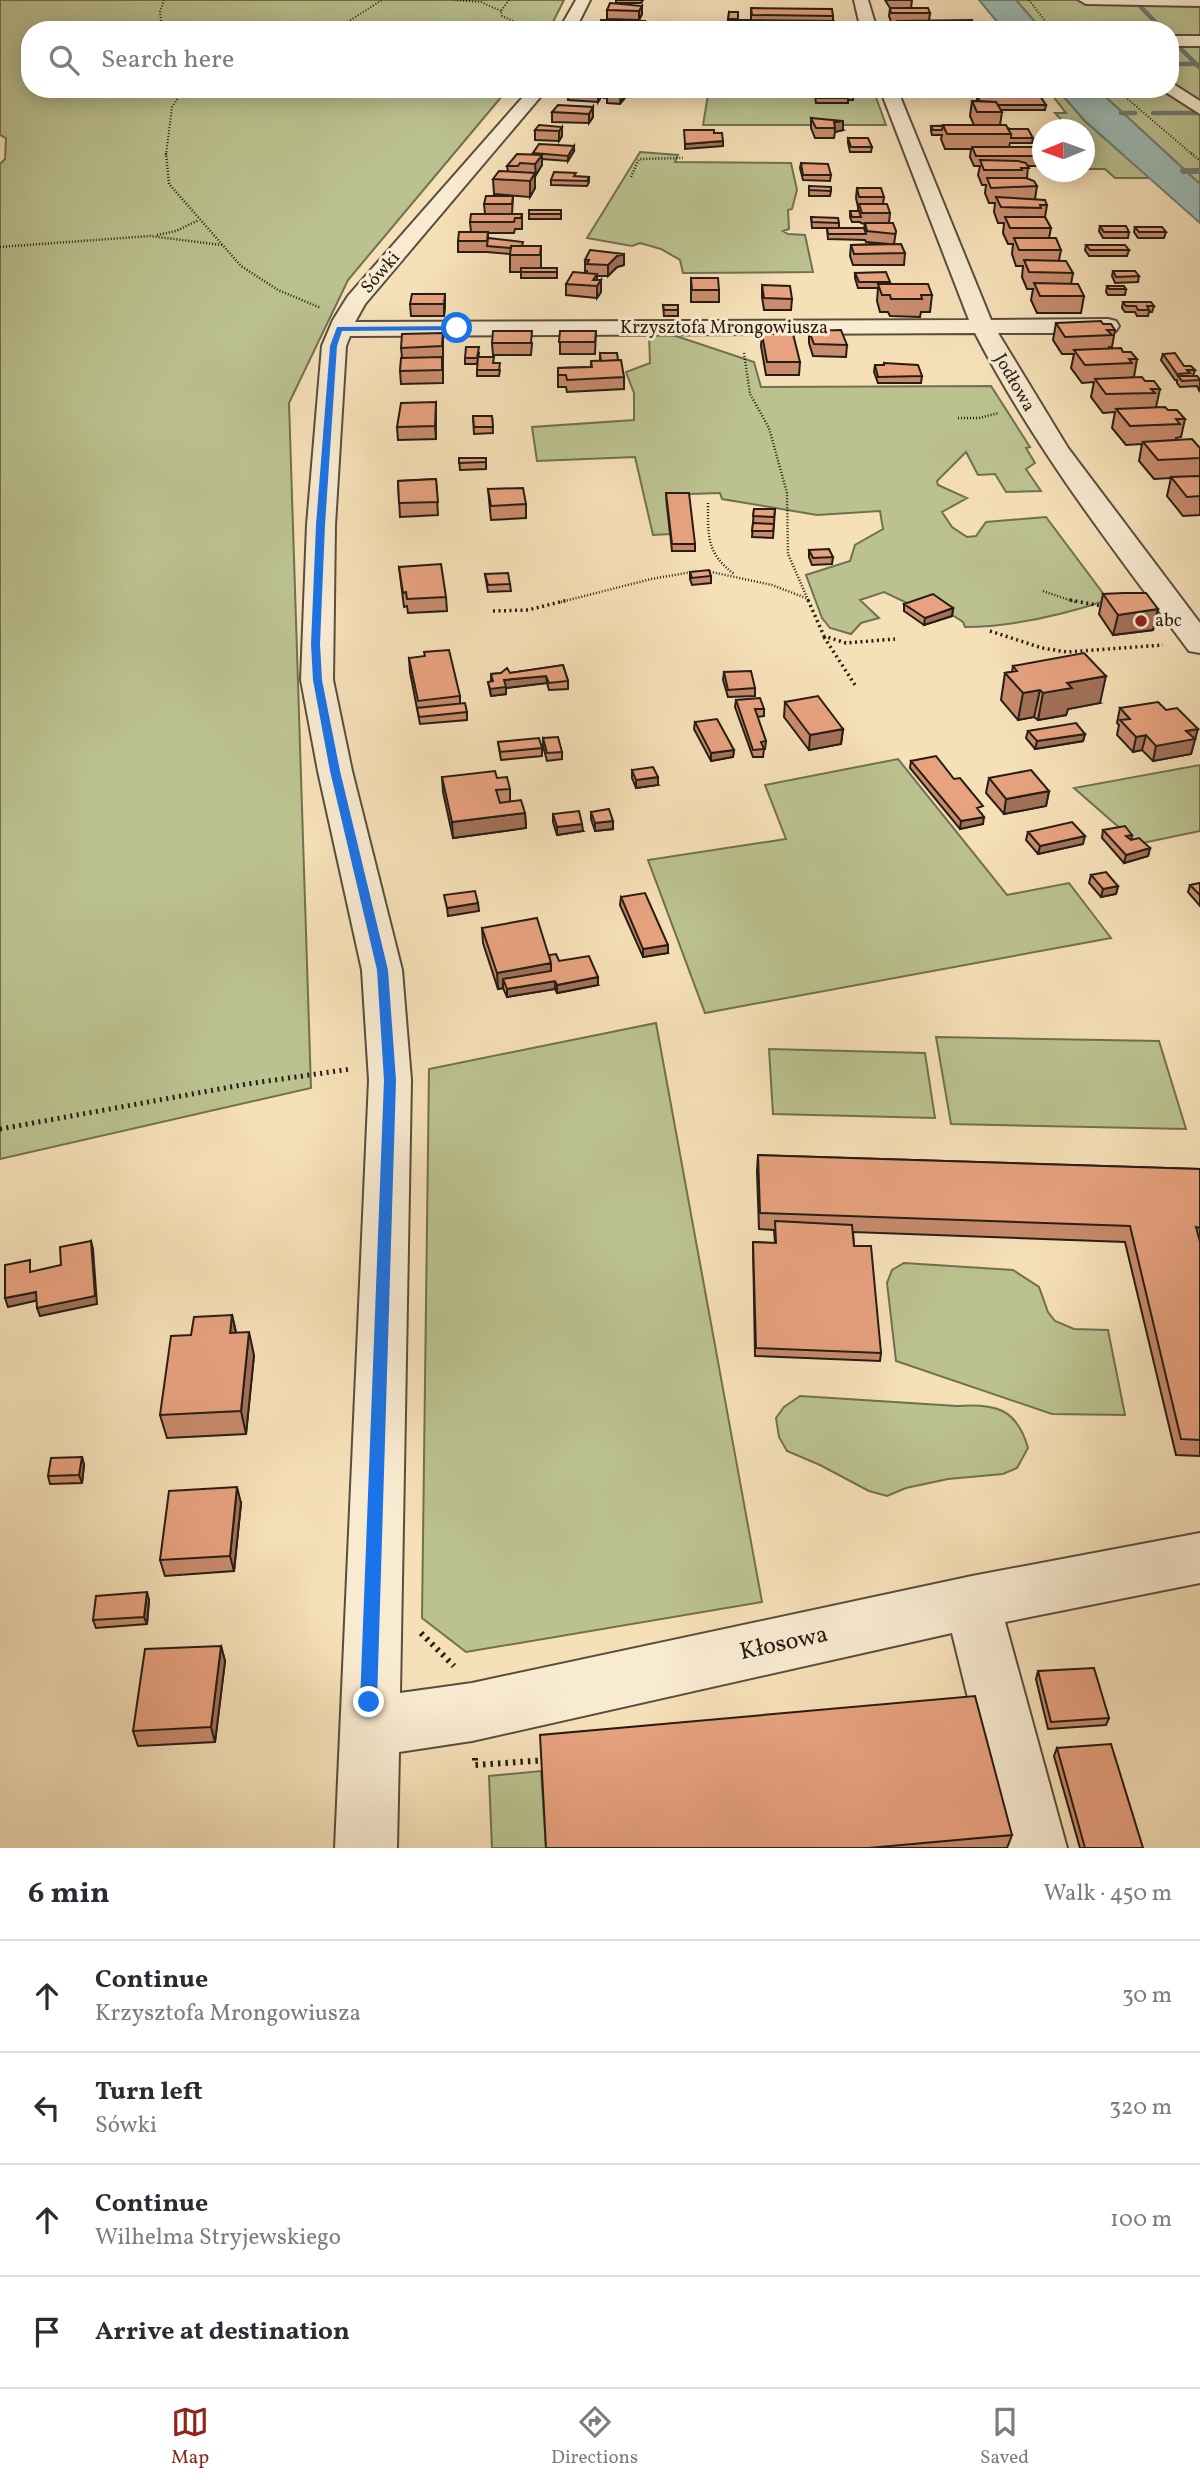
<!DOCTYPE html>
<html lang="en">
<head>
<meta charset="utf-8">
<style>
	:root { --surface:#fff; --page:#f7f7f7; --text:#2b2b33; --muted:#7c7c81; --line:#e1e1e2; --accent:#8f2418 }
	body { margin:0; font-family:Vollkorn,serif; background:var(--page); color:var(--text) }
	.compass { position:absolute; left:1032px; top:119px; width:63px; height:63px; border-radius:50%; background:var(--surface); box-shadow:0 4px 18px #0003; rotate:269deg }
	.stop { position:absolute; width:21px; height:21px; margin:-16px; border:5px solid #1a73e8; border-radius:50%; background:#fff }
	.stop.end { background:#1a73e8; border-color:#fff; box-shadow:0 2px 7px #0008 }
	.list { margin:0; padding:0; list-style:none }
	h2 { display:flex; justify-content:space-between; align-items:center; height:91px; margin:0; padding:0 28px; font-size:30px }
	h2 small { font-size:23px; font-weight:400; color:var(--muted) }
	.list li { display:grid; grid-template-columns:46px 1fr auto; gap:21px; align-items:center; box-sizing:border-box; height:112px; padding:0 28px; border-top:2px solid var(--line) }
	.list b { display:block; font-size:26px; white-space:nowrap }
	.list p { margin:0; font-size:23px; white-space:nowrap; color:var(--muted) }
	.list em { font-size:23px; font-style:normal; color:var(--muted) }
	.icon { flex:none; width:38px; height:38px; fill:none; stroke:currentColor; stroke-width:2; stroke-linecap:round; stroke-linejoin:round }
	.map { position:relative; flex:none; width:1200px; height:1848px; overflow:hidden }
	.search { position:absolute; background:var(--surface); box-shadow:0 4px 18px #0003; left:21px; right:21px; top:21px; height:77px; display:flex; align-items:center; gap:18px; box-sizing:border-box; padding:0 24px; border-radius:28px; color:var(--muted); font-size:26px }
	.sheet { height:539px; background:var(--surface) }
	nav { display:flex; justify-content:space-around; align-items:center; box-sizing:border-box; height:98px; border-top:2px solid var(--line); background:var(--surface); font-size:19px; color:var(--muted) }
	nav a { display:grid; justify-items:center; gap:4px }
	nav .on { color:var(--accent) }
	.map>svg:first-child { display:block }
	.green { fill:#bbc290; stroke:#707052; stroke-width:2 }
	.water { fill:#9ebbb6; stroke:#6d7c75; stroke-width:2 }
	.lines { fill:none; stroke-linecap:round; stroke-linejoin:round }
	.stream-far1 { stroke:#6d7c75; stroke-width:4.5 }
	.stream { stroke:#6d7c75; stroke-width:6 }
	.minor-casing { stroke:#584e3d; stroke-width:4 }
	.path-far4 { stroke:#241d14; stroke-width:2; stroke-dasharray:1 2; stroke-linecap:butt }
	.path-far3 { stroke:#241d14; stroke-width:2.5; stroke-dasharray:1 2; stroke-linecap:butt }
	.path-far2 { stroke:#241d14; stroke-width:3.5; stroke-dasharray:2 3.5; stroke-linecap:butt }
	.path-far1 { stroke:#241d14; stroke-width:5; stroke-dasharray:2 4.5; stroke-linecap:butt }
	.path { stroke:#241d14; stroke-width:6; stroke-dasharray:2.5 5; stroke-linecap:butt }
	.minor { fill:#f9ebd1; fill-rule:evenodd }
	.wall { fill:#c88b6d; stroke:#241d14; stroke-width:2 }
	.shaded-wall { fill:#a27159; stroke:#241d14; stroke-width:2 }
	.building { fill:#e8a27f; stroke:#241d14; stroke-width:2 }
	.route { fill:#1a73e8 }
	.poi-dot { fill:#8f2418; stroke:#f9ebd1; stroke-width:2.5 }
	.labels { text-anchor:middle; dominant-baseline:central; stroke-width:6; stroke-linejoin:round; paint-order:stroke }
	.far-street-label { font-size:18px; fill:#241d14; stroke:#f9ebd1 }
	.far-poi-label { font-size:18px; fill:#241d14; stroke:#f9ebd1; text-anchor:start }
	.near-street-label { font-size:24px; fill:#241d14; stroke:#f9ebd1 }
</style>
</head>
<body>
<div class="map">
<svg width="1200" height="1848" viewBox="0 0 1200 1848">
	<rect width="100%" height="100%" fill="#f6e0b8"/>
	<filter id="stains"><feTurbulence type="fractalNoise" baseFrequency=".00286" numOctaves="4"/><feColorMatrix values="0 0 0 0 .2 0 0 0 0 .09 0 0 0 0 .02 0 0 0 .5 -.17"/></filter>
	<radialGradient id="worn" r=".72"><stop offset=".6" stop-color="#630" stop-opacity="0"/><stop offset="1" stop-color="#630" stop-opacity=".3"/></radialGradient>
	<path class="green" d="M0,0h564l-15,30h-519v59h478l-160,191 -59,123 22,685 -311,71v-995l5,-5 1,-21 -6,-3z
		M1016,0h184v184l-103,-95h73v-59h-128z
		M709,89h164l13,36h-183z
		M1033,89h24l28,32 65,57h-35l-10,-9h-16l-4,-7v-10h5l-5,-6 -1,-16 -14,-1 -15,-16h11l-14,-18h-13z
		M640,152l38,3 -3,7 116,1 6,27 -5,19 -4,1 1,19 -6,2 5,3 17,1 8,37 -130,1 -3,-13 -19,-11 -21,-6 -8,3 -45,-8z
		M649,335h24l81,27 7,25 230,-1 39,61 -4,1 9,15 -9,6 15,22 -35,1 -11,-18 -17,1 -12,-23 -29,29 1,4 29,13 -25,14 10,15 15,10 9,-1 10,-14 60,-5 62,83c-46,15 -95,27 -143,27l-2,-5 -31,-20 -23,2 -25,-12 -24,8 19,18 -18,5 -10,11 -21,-6 -8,-10 -16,-43 44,-14 5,-16 28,-16 -3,-18 -63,4 -95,-16 -2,-6 -31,1 -23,6 4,34 -17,1 -18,-78 -98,4 -5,-34 102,-7v-27l-8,-21 24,-9z
		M898,759l109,136 62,-12 42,55 -406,75 -57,-153 138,-21 -21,-54z
		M1200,765v66l-62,13 -64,-56z
		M656,1023l106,579 -296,50 -44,-34 7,-549z
		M936,1037l223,4 27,88 -235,-5z
		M769,1049l156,4 10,65 -162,-4z
		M904,1263l109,7 26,17 9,25 7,9 19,8 34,1 17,85 -73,-1 -156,-53 -9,-78 5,-13z
		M800,1396l157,10c39,-3 60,3 71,42l-11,20 -14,6 -55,5 -42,9 -19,8 -18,-5 -49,-26 -33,-14 -8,-14 -3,-19 8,-11z
		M541,1771l5,77h-54l-3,-72z"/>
	<path class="water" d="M979,0h37l26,30h-38z
		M1057,89h40l103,95v39l-115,-102z"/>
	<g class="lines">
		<path class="stream-far1" d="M1137,3l26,27
			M1175,43l25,25
			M1170,64h27
			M1121,113h14
			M1153,113h43"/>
		<path class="stream" d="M1183,171h17"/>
		<defs>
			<path id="minor" d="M576,0h14l-15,30h-16z
				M854,0h14l9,30h-16z
				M1079,0h121v6l-114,-2z
				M1170,36h30v10h-30z
				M1170,82l30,19v13l-36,-23 6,-2z
				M530,89h17l-182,215 -10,18 614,-2 -89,-231h17l94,231 117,-1 8,2 3,5 -3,5 -8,2h-110l70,115 132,175v30l-11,-2c-77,-103 -155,-204 -214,-318l-625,3 -4,10 -11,179 -2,155 19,91 50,199 9,110 -11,613 72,-10 500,-107 228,-43v50l-195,39 62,226h-62l-53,-215 -480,108 -73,11 -2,96h-62l34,-768 -7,-110 -44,-199 -17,-91 6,-155 15,-179 11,-26 15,-24z"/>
		</defs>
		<use href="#minor" class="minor-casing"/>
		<path class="path-far4" d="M454,0l27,2 20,9
			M509,0l-8,11 1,5 15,7 2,7
			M1029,0l23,30
			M162,30l-2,-18 4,-12
			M335,30l47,-30
			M170,89l5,7
			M1116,89l77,66
			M166,155l6,-48 12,-18"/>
		<path class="path-far3" d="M166,153l3,31 72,82 37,24 43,18
			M1191,153l9,8
			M631,177l8,-18 44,-1
			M157,235l19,-4 23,-11
			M0,247l150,-11 72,9
			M744,353l6,41 19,34 18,65 1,61 21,48
			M958,418h21l19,-5
			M708,503c0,32 -2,50 26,71
			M707,571l65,14 34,13
			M1043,591l32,11
			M561,602l90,-23 47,-8"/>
		<path class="path-far2" d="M808,600l16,36 22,7 49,-4
			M1070,600l37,7
			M493,611l35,-1 40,-10
			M990,631l52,17 25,4 96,-7
			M824,637l31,48"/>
		<path class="path-far1" d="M0,1129l247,-45 104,-15"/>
		<path class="path" d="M421,1633l33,33
			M475,1758v7l72,-5"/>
		<use href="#minor" class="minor"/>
	</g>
	<path class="wall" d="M616,0h27l-2,3h-25z
		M885,0h27l-1,8 19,5 -1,8 46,6v3h-79l1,-8h-6l-2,-6 1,-8z
		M642,6v8l-3,6 -32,-1v-9z
		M751,8l82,8v5l3,9h-108l1,-18 9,8h13z
		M645,21v9h-45v-6z
		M568,89h35v5l-5,8 -30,-2z
		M604,89h26v2l-10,13 -13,-1v-5h-3z
		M814,89l40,6 -1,5h-5v3h-32z
		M920,89h75v3h-74z
		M977,96l69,9 -1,5h-44l1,2 -2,13 33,13 -1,5h-22l-1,4h33v19h-14l-1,13 10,7 -2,13 12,6 -2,12 6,11 -2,10 12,12 -2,10 14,13 -2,11 13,12 -3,17h-44l-6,-13 2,-11h-6l-5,-12 1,-11h-7l-4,-12 1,-10h-5l-5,-11 1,-10h-6l-4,-11 1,-9h-6l-4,-10 1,-8h-4l-4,-10 2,-9h-6l-4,-9 1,-8h-26l-4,-10 1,-4h-10l-1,-4v-5l43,-1 -4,-9 2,-15h5z
		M593,107v10l-4,6 -37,-1v-10z
		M811,118l32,12 -8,2 -1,6h-19l-4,-10z
		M562,127v9l-3,5 -24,-1v-10z
		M848,138l24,9 -1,5h-21l-2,-9z
		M574,151l-6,10 -26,-2v6l-7,10v13l-5,9 -36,-3 -1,-15 15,-7 -1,-6 26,-11v-2z
		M801,163l30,12 -1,6 -27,-1 -3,-12z
		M576,177h13v5l-2,4 -36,-1v-5z
		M809,186l22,5 -1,5h-21z
		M857,188l27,9 -1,7 7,9 -1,10 7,8 -2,13 11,9 -1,12h-51l-3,-9 1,-11 38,-1 -23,-2 -1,-2 -37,-1 -1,-11h-15l-1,-11 28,6v5h25l1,-4 -4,-1 -1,-1h-8l-2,-5v-6h8v-4l-2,-9z
		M513,196l-1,18h10v15h-7l-1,4h-26v5l35,8h18v22h16v10h-36v-6h-11v-18l-23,-2h-29v-11l13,-9 -1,-10 15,-8 -1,-10z
		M529,210h32v9h-32z
		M1100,226l29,6 -1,6h-25l-4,-7z
		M1135,227l31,5 -2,6h-26l-4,-6z
		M1086,245l43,5 -2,6h-38l-4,-6z
		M585,260l39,5 -7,2 -9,9h-11v4l4,12 -4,6 -31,-3v-11l21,-11v-2h-2z
		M1113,271l26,5 -1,6 -23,1 -3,-7z
		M855,273l35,9v2l42,11 -2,17h-9l-1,5 -30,-1 -2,-4h-8l-3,-11 1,-13h-20l-3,-10z
		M691,278l28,12v12h-28z
		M762,285l30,14 -1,11h-27l-2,-13z
		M1107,286l19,3 -1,6h-17l-2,-3z
		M445,294v12l-1,10h-33l-1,-12z
		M1123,302l31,4 -2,6h-3l-1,4h-11l-2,-4h-10l-3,-4z
		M663,305l15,5v6h-14z
		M1056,323l47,1 12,6 -3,17h-3v2l14,3 14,7 -3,18 -5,1 16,3 15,8 -4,18 12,3 17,9 -4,18 -5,1v2l24,8v67l-17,1 -16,-20 4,-18 -17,1 -15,-18 3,-17 -16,1 -14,-17 3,-16 -12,1 -12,-16 3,-15 -12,1 -11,-15 3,-14h-12l-9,-14z
		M560,331h36l-1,23h-35z
		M809,331l38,14 -1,12 -33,-1 -4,-13z
		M443,333v50l-42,1 -1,-13 2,-13 -1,-10z
		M762,334l38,28 -1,13h-33l-5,-29z
		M492,343h40l-1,12h-38z
		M479,353l-2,11h-12v-6z
		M600,353l18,7 6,17v12l-57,3 -1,-5h-8v-19l33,-1v-6h9z
		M1163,354l21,12 11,4 -2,6 7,3v13l-3,-6 -17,1 -3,-4v-3h-2l-14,-20z
		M494,363l6,7 -1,6h-22v-6z
		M884,363l38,13 -1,7h-43l-4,-11 1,-7h9z
		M436,402v37l-38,1 -1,-13z
		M473,416h19l1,17 -19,1z
		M459,458h27v11l-26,1z
		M436,479l2,36 -38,2 -2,-36z
		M488,489l38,15v14l-35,2z
		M666,493l29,51v7h-23z
		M754,509h21l-2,29 -21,-1z
		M809,550l24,7 -1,7 -20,1 -3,-8z
		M399,567l47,30 1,14 -39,2 -1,-7 -3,1z
		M690,572l21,4v7l-19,2 -2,-6z
		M485,574l25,10 1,7 -23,1z
		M1103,594l55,15 -5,21 -40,5 -14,-21z
		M904,604l49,4 -1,8 -28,9 -20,-14z
		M409,658l51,38v7l7,9v8l-47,4 -10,-52z
		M563,665l5,16v8l-19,1 -2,-7 -41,5v6l-15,2 -3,-14h3v-8l19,-1z
		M1013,666l87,37 -32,6 -2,6 -28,5 -4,-3 -16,3 -17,-20 4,-27 7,-1z
		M724,672l31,16v8l-27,1 -5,-17z
		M736,700l28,9v7l-7,1 9,24 -1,8h-1l-1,8h-10l-18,-50z
		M785,702l58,27 -2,15 -32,6 -25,-33z
		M1120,708l74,35 -3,11 -38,7 -11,-11 -9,2 -16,-17 2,-10 -2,-2z
		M695,722l39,28 -1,7 -22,4 -17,-32z
		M1028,731l57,3 -2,7 -48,8 -9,-11z
		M543,738l19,14v7l-15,2 -4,-15z
		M498,742l44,6v8l-41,4z
		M911,761l71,53 1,10 -23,5 -50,-61z
		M632,770l26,15 -22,3 -4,-10z
		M442,777l55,1 13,11v12l15,12 1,15 -73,10 -10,-46z
		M989,778l60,13 -3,15 -42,8 -18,-21z
		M591,812l22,9v8l-18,2 -4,-12z
		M553,814l30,17 -26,4 -4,-13z
		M1103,830l29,5 -1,5 19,8 -2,8 -24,7 -22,-25z
		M1028,832l55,12 -45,10 -12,-14z
		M1091,875l27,11 -2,8 -15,3 -12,-14z
		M1200,883v23l-12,-14 2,-7z
		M621,897l47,56 -25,4 -23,-52z
		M482,928l77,33 39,24 -41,8 -2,-4 -48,8 -4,-9 -5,1 -15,-46z
		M758,1155l442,14v287l-24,-1 -51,-213 -272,-10 1,14 27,107 -1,8 -125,-5 -2,-114 22,1 -1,-13 -15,-1 -2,-58z
		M232,1315l4,17 18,23 -8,79 -79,4 -7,-23 31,-80z
		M82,1457l2,8 -2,18 -32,1 -2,-8z
		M241,1503l-7,68 -69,5 -5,-16z
		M149,1600l-2,24 -51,4 -3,-8z
		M221,1646l4,15 -10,81 -77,4 -5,-15z
		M1038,1671l71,47 -3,7 -58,4 -12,-50z
		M1057,1748l86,100h-63l-26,-92z
		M1012,1835l-5,13h-461z"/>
	<path class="shaded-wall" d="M642,6v8l-3,6v-9z
		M598,89h5v5l-5,8z
		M621,89h2v10l-3,5z
		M624,89h6v2l-6,8z
		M593,107v10l-4,6v-9z
		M843,121v9l-8,2 -1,-10z
		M562,127v9l-3,5v-10z
		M723,141v5l-38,3v-5z
		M574,146v5l-6,10v-5z
		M542,155v10l-6,10 -1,-11z
		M535,173v15l-5,9v-16z
		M624,254v11l-7,2 -9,9v-11l9,-9z
		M601,280v12l-4,6v-12z
		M445,294v12l-1,10v-12z
		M436,402v37l-1,-13z
		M953,608l-1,8 -28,9 1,-7z
		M1158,609l-5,21 -40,5 5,-20z
		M546,676l1,7 -41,5v6l-15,2 -1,-7 14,-9z
		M1106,676l-6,27 -32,6 -2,6 -28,5 5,-27 24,-10z
		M1040,690l-6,27 -16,3 5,-27z
		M843,729l-2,15 -32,6 1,-15z
		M1198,729l-7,25 -38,7 3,-15 30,-15z
		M1085,734l-2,7 -48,8 2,-8z
		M1146,735l-4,15 -9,2 3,-15z
		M734,750l-1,7 -22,4v-8z
		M658,777v8l-22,3v-8z
		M1049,791l-3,15 -42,8 2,-15z
		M525,813l1,15 -73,10 -1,-16z
		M984,817l-1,7 -23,5 1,-8z
		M613,821v8l-18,2v-8z
		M582,824l1,7 -26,4v-8z
		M1085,836l-2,8 -45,10 2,-8z
		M1150,848l-2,8 -24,7 2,-8z
		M1118,886l-2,8 -15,3 2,-8z
		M478,903l1,8 -31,5 -1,-8z
		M668,945v8l-25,4v-8z
		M551,963l1,16h-49v9l-5,1 -1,-16z
		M598,977v8l-41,8v-8z
		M555,981v8l-48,8v-8z
		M91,1241l2,8 4,55 -57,12 -3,-8z
		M36,1292l3,8 -31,7 -3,-9z
		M232,1315l5,23 -7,-5z
		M249,1332l5,23 -8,79 -5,-23z
		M82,1457l2,8 -2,18 -3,-8z
		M237,1487l4,16 -7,68 -4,-15z
		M147,1592l2,8 -2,24 -3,-7z
		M221,1646l4,15 -10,81 -4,-15z"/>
	<path class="building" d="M610,3l32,3 -3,5 -32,-1z
		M751,8l81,1 1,7 -81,-1z
		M890,8h38l2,5h-39z
		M729,12h9v7h-10z
		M601,20l44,1 -1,4 -44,-1z
		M728,20l106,1 2,8 -57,-4 1,2h-29v3h-22z
		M972,20l3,7 -76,-1 -2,-5z
		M814,89h38l2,6h-7l1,3h-32z
		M977,96h63l6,9h-48l-2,-3 -16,-1z
		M972,101l24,1 6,10h-25z
		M558,105l35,2 -4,7 -37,-2z
		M811,118l32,3 -9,1 1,6h-19z
		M539,125l23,2 -3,4 -24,-1z
		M943,125h63l5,9h-64z
		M931,126h12l-1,4h-9z
		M1008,129h20l5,9h-22v-4z
		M684,130h30v3h8l1,8 -38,3z
		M848,138h20l4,9h-21z
		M539,144l35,2 -6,10 -35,-3z
		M972,147h70v9h-66z
		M517,154l25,1 -7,9 -15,-1 -2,3h-11z
		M980,160l38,1 8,2 3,5h-8l1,2h-38z
		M801,163l27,1 3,11h-28z
		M499,171l36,2 -5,8 -37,-2z
		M554,172l22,1 -2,3 15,1 -2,4 -36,-1z
		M987,178h39l8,3 3,5 -46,2z
		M809,186l22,1v4l-22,-1z
		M857,188h24l3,9h-25z
		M486,196h27l-1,8h-28z
		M996,197l49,3 2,5h-7l1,3 -40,-1z
		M859,204h28l3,9h-28z
		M529,210h32v4h-32z
		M850,211h9l2,6h-9z
		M471,214h51l-1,4h-6l-1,4h-44z
		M811,217l27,1 1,5 -27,-1z
		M1005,217h40l6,11h-41z
		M865,223h28l3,8 -1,3 -28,-3z
		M1100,226h26l3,6h-25z
		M1135,227h27l4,5h-27z
		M827,228h37l2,6h-38z
		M459,232h29l-1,9h-29z
		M488,238l35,4 -1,4h-11v2l-24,-2z
		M1014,238h42l5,12h-42z
		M901,244l4,9 -51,1 -3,-9z
		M1086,245h39l4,5h-39z
		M511,246h30l-1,9h-30z
		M590,250l34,4 -7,2 -9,9 -21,-1 2,-4h-4z
		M1024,260l42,1 7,12 -44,-1z
		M521,268h36v4h-36z
		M1113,271h22l4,5 -23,1z
		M573,272l24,2 -4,6h8l-4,6 -31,-2z
		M886,272l4,10h-31l-4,-9z
		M691,278h27l1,12h-27z
		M1034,283l44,1 6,12h-44z
		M878,284h50l4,11h-11l1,4h-31l-1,-4h-8z
		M762,285l28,1 2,13 -28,-1z
		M1107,286h17l2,3h-17z
		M412,294h33l-1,10h-34z
		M1123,302h28l3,4h-7l2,4h-11l-2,-4h-10z
		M663,305h15v5h-14z
		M1101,321l2,3h8l4,6h-8l5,5 -47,2 -9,-14z
		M841,330l6,15 -33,-1 -5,-13z
		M493,331h39l-1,12h-39z
		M560,331h36l-1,11h-36z
		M443,333l-1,13 -41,2 1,-14z
		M762,334h31l7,28h-33z
		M466,347h13l-2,11h-12z
		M1121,348l2,4h8l6,7h-8l3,4 -47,2 -11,-15z
		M600,353h17l1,7 -17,1z
		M1175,353l9,13h7l4,4h-8l3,3 -13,1 -14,-20z
		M442,357v13l-42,1 1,-13z
		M478,357h16l-1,6h7l-1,7h-22z
		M621,360l3,17 -57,3 -1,-5h-8v-7l34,-1 -1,-6z
		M884,363l34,2 4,11 -44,1 -3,-12h9z
		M1178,376h19l3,4 -18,1z
		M1142,377l3,4h9l6,8h-9l4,4 -49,1 -11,-15z
		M436,402l-1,24 -38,1 4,-24z
		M1165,407l3,3h9l8,9h-9l4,5 -50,2 -14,-17z
		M473,416h19l1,11h-19z
		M1192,439l8,9v10l-42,2 -15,-18z
		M459,458h27v4l-27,1z
		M1200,476v20l-13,1 -16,-20z
		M436,479l2,23 -39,1 -1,-22z
		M523,488l3,16 -35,2 -3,-17z
		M666,493h23l6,51h-23z
		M754,509h21l-1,8 -21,-1z
		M753,523l21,1 -1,7h-21z
		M829,549l4,8 -20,1 -4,-8z
		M441,564l5,33 -39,2 -1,-7 -3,1 -4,-26z
		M709,570l2,6 -19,2 -2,-6z
		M508,573l2,11 -22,1 -3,-11z
		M1123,593h23l12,16 -40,6 -15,-21z
		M933,594l20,14 -28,10 -21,-14z
		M449,650l11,46 -42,5 -9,-43 16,-2 -1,-4z
		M1084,653l22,23 -39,7 5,5 -29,5 -3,-3 -17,3 -18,-20 12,-2 -4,-5z
		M563,665l5,16 -19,2 -3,-7 -42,4 2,7 -16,2 -2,-7 5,-1 -2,-7 10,-1 6,-5 3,5z
		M751,671l4,17 -27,2 -4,-18z
		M818,696l25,33 -33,6 -25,-33z
		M760,698l4,11h-9l11,32 -5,1 3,7 -11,1 -17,-50z
		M1158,702l8,8 11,-2 21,21 -12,2 9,8 -39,7 -10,-11 -10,2 -16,-17 10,-1 -10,-11z
		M465,703l2,9 -48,5 -2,-9z
		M717,719l17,31 -23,3 -16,-31z
		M1076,723l9,11 -48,7 -9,-10z
		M558,737l4,15 -15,1 -4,-15z
		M539,738l3,10 -42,4 -2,-10z
		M936,756l18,23 6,-1 23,28 -6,2 7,9 -23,4 -50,-60z
		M653,767l5,10 -22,3 -4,-10z
		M1031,770l18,21 -43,8 -17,-21z
		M495,771l2,7 10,-1 3,12 -14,1 4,13 21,-3 4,13 -73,9 -10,-45z
		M609,809l4,12 -18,2 -4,-11z
		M579,811l3,13 -25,3 -4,-13z
		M1072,822l13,14 -45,10 -12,-14z
		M1125,826l7,9 -6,1 5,4 8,-2 11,10 -24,7 -23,-25z
		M1106,872l12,14 -15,3 -12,-14z
		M1200,883v12l-10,-10z
		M475,891l3,12 -31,5 -3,-13z
		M645,893l23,52 -25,4 -22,-52z
		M537,918l14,45 -54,10 -15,-45z
		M556,954l3,7 30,-5 9,21 -41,8 -2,-4 -48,8 -4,-10 48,-8v-8l-2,-8z
		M758,1155l442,14v59l-4,-1 4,15v198l-19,-1 -51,-213 -370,-13z
		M775,1221l77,4 2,21h17l10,107 -125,-5 -3,-106 23,1z
		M91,1241l4,55 -58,12 -1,-16 -31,6v-33l25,-5v12l31,-7 -1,-18z
		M232,1315l-2,18 19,-1 -8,79 -81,4 11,-79 20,-1 3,-18z
		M82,1457l-3,18 -31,1 3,-18z
		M237,1487l-7,69 -70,4 9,-69z
		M147,1592l-3,25 -51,3 3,-24z
		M221,1646l-10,81 -78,4 12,-82z
		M1094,1668l15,50 -58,4 -13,-51z
		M975,1696l37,139 -144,13h-322l-6,-113z
		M1111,1744l32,104h-58l-28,-100z"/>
	<path class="route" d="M457,326l3,4 -118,1 -5,15 -12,179 -5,119 2,36 18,91 48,199 8,110 -19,622 -2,6 -6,2 -7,-2 -2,-6 24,-622 -7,-110 -47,-199 -17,-91 -2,-36 5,-119 14,-179 7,-19z"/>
	<circle class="poi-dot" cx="1141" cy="621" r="7"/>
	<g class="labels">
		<g class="far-street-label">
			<text transform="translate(381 273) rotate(-49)">Sówki</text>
			<text x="724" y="328">Krzysztofa Mrongowiusza</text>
			<text transform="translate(1014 383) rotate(60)">Jodłowa</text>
		</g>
		<g class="far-poi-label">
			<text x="1155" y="621">abc</text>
		</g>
		<g class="near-street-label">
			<text transform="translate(784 1644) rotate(-12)">Kłosowa</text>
		</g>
	</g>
	<rect width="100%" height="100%" filter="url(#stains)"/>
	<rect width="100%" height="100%" fill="url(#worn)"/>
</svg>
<svg class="compass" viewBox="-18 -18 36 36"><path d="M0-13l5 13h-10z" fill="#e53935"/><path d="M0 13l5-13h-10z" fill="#7c7c81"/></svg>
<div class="stop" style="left:457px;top:328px"></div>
<div class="stop end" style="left:369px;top:1702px"></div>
<div class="search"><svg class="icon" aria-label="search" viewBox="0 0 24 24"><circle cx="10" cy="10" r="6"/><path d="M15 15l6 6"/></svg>Search here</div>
</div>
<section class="sheet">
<h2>6 min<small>Walk · 450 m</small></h2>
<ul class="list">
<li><svg class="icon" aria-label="ahead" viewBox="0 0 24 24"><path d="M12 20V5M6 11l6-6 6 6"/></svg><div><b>Continue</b><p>Krzysztofa Mrongowiusza</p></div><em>30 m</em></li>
<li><svg class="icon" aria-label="left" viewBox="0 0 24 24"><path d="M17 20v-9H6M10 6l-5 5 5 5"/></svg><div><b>Turn left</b><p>Sówki</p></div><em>320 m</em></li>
<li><svg class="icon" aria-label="ahead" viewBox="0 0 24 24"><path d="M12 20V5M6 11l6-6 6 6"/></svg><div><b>Continue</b><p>Wilhelma Stryjewskiego</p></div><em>100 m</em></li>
<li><svg class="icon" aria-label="arrive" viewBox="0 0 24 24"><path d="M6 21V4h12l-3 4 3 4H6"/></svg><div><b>Arrive at destination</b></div></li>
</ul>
</section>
<nav>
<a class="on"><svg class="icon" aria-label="map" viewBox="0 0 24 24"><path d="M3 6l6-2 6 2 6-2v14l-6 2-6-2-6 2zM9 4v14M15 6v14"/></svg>Map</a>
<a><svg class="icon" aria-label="directions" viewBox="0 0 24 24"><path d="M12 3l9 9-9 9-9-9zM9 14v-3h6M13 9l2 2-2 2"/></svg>Directions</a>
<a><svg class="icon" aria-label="saved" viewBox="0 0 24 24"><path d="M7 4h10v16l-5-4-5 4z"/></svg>Saved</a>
</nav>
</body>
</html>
